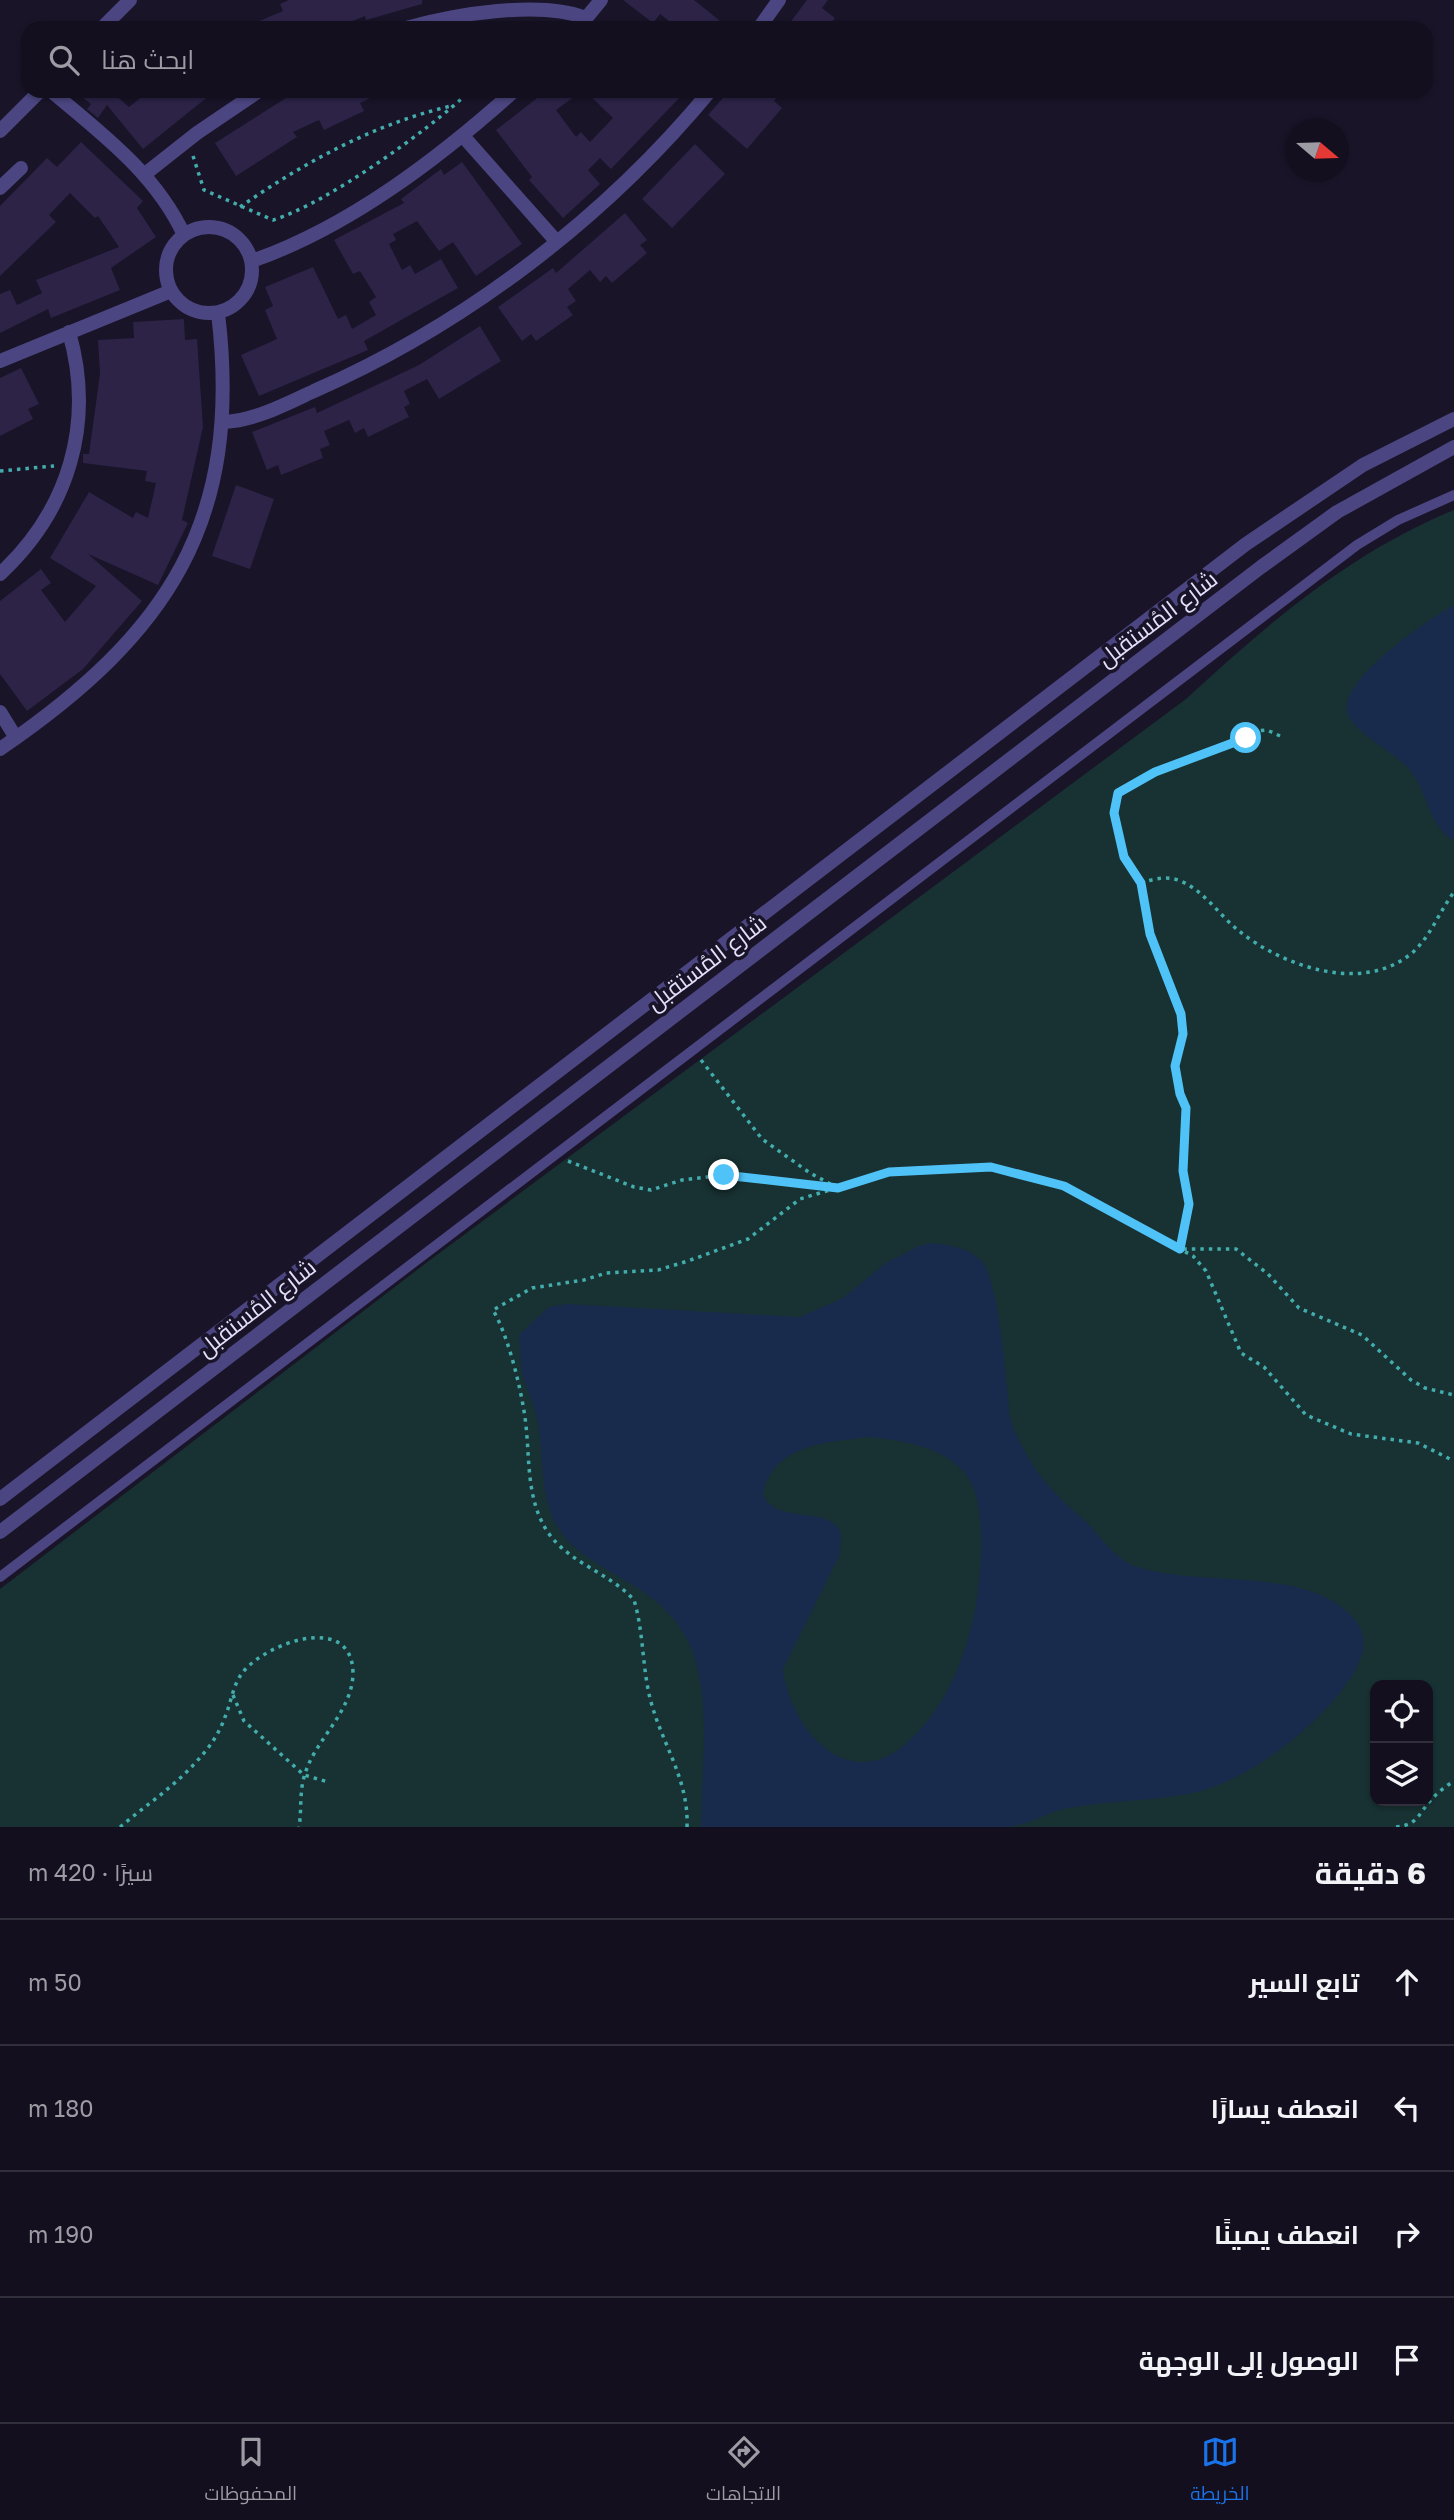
<!DOCTYPE html>
<html lang="ar">
<head>
<meta charset="utf-8">
<style>
	:root { --surface:#130f1e; --page:#201d2b; --text:#f1f3f6; --muted:#9d9ca4; --line:#322f3c; --accent:#1a73e8 }
	body { margin:0; font-family:"Golos Text",Cairo,sans-serif; background:var(--page); color:var(--text); direction:rtl }
	.controls { position:absolute; right:21px; bottom:21px; display:grid; overflow:hidden; border-radius:14px; box-shadow:0 2px 5px #0004 }
	.controls button { width:63px; height:63px; display:grid; place-items:center; padding:0; border:0; border-bottom:2px solid var(--line); background:var(--surface); color:var(--text); font:35px sans-serif }
	.compass { position:absolute; left:1286px; top:119px; width:63px; height:63px; border-radius:50%; background:var(--surface); box-shadow:0 2px 5px #0004; rotate:109deg }
	.stop { position:absolute; width:21px; height:21px; margin:-16px; border:5px solid #4fc3f7; border-radius:50%; background:#fff }
	.stop.end { background:#4fc3f7; border-color:#fff; box-shadow:0 2px 7px #0008 }
	.list { margin:0; padding:0; list-style:none }
	h2 { display:flex; justify-content:space-between; align-items:center; height:91px; margin:0; padding:0 28px; font-size:30px }
	h2 small { font-size:23px; font-weight:400; color:var(--muted) }
	.list li { display:grid; grid-template-columns:46px 1fr auto; gap:21px; align-items:center; box-sizing:border-box; height:126px; padding:0 28px; border-top:2px solid var(--line) }
	.list b { display:block; font-size:26px; white-space:nowrap }
	.list em { font-size:23px; font-style:normal; color:var(--muted) }
	.icon { flex:none; width:38px; height:38px; fill:none; stroke:currentColor; stroke-width:2; stroke-linecap:round; stroke-linejoin:round }
	.map { position:relative; flex:none; width:1454px; height:1827px; overflow:hidden; direction:ltr }
	.search { position:absolute; background:var(--surface); box-shadow:0 2px 5px #0004; left:21px; right:21px; top:21px; height:77px; display:flex; align-items:center; gap:18px; box-sizing:border-box; padding:0 24px; border-radius:21px; color:var(--muted); font-size:26px }
	.sheet { height:595px; background:var(--surface) }
	nav { display:flex; justify-content:space-around; align-items:center; box-sizing:border-box; height:98px; border-top:2px solid var(--line); background:var(--surface); font-size:19px; color:var(--muted) }
	nav a { display:grid; justify-items:center; gap:4px }
	nav .on { color:var(--accent) }
	.map>svg:first-child { display:block }
	.green { fill:#183132; fill-rule:evenodd }
	.water { fill:#192b4d; fill-rule:evenodd }
	.building { fill:#2c2347 }
	.lines { fill:none; stroke-linecap:round; stroke-linejoin:round }
	.path { stroke:#42adac; stroke-width:3.5; stroke-dasharray:3.5 5; stroke-linecap:butt }
	.service { stroke:#4b4681; stroke-width:10 }
	.minor { stroke:#4b4681; stroke-width:14 }
	.tertiary { stroke:#4b4681; stroke-width:14 }
	.route { stroke:#4fc3f7; stroke-width:9 }
	.labels { text-anchor:middle; dominant-baseline:central; stroke-width:7; stroke-linejoin:round; paint-order:stroke }
	.street-label { font-size:23px; fill:#e4e0fb; stroke:#191428 }
</style>
</head>
<body>
<div class="map">
<svg width="1454" height="1827" viewBox="0 0 1454 1827">
	<rect width="100%" height="100%" fill="#191428"/>
	<path class="green" d="M1454,510v1317h-1454v-238l430,-329 756,-561c81,-75 165,-147 268,-189zM1375,1685h53v116h-53z"/>
	<path class="water" d="M1454,605v234h-4c-21,-17 -22,-43 -37,-65 -16,-22 -52,-36 -64,-57 -18,-33 80,-98 105,-112z
		M932,1243c18,2 38,5 50,19 17,18 25,126 28,156 13,40 39,73 72,100 17,15 30,39 52,48 66,23 174,-2 221,54 19,24 2,50 -13,70 -33,43 -100,95 -155,104 -39,7 -80,7 -119,14 -21,4 -41,18 -62,19 -34,0 -68,0 -102,0 -67,0 -135,0 -203,0 0,-57 12,-131 -12,-184 -25,-52 -70,-60 -112,-94 -41,-33 -31,-80 -39,-126 -3,-18 -12,-34 -16,-51 -2,-12 -2,-25 -3,-37l30,-28 18,-3 233,13 43,-19 43,-35 33,-17zM868,1437c30,3 67,8 90,29 20,17 22,44 23,68 2,74 -19,164 -79,213 -59,46 -113,-23 -119,-78l57,-115 1,-22c-15,-28 -63,-6 -78,-37 8,-50 64,-53 105,-58z"/>
	<path class="building" d="M289,0h133v4l-56,16 -1,-4 -30,12h-92l40,-17 -3,-7z
		M623,0h71l35,28h-51l-18,-14 -7,9z
		M807,0h21l-6,8 13,10 -8,10h-41z
		M74,91h44l-3,4 14,12 20,-16h66l-72,58 -36,-44 -9,13 -11,-9 4,-5z
		M297,91h87l-24,12 4,8 -40,19 -5,-10 -26,12 4,5 -61,39 -21,-33z
		M546,91h36l-26,19 20,27 5,-5 9,10 23,-24 -28,-27h101l-75,78 -11,-11 -12,12 12,14 -37,34 -34,-38 3,-3 -36,-47z
		M729,91h53l-8,10 8,7 -35,41 -39,-34z
		M81,142l62,59 -6,7 19,29 -45,31 9,22 -69,28 -3,-9 -48,24v-39l10,-4 7,15 25,-12 -6,-13 83,-33 -21,-31 -3,2 -25,-25 -21,22 7,7 -56,54v-70l47,-48 10,9z
		M695,144l30,30 -53,54 -30,-29z
		M462,162l60,82 -46,32 -23,-34 -14,9 -22,-30 -24,13 3,6 -7,4 13,26 8,-5 5,9 26,-15 17,29 -94,53 4,9 -109,46 -18,-41 36,-16 -12,-29 8,-4 -8,-19 48,-20 25,52 8,-4 6,14 24,-14 -7,-13 7,-5 -16,-26 -7,3 -19,-34 70,-37 -3,-4 40,-30 3,6z
		M625,213l22,27 -7,5 7,8 -35,30 -6,-7 -6,6 -10,-12 -22,19 8,12 -9,6 6,8 -37,26 -5,-7 -9,7 -24,-34 55,-39 3,5z
		M184,319l1,21 12,-1 6,88 -21,93 6,3 -30,62 -70,-31 54,47 -59,68 -56,42 -27,-37v-73l41,-32 10,14 -10,7 24,32 31,-36 -46,-28 39,-66 44,26 3,-6 12,6 8,-35 -11,-2 2,-10 -64,-8v-9h6l11,-80 -2,-34 36,-2 -1,-16z
		M480,326l21,35 -62,38 -12,-20 -23,12 6,13 -6,3 5,10 -41,20 -4,-9 -9,5 -6,-13 -25,11 6,14 -10,4 3,9 -42,17 -3,-10 -11,5 -15,-38 63,-25 2,6 102,-48z
		M21,368l18,36 -11,5 5,10 -33,17v-58z
		M236,485l38,14 -24,70 -38,-13z"/>
	<g class="lines">
		<path class="path" d="M193,156l11,34 69,30c53,-16 156,-90 197,-129
			M240,207c65,-45 134,-83 211,-101
			M0,471l54,-5
			M1280,736l-13,-6 -11,1 -27,16 -74,25 -37,21 -4,20 9,44 18,26 9,51 31,80 2,20 -8,32 5,28 6,14 -3,63 6,33 -9,45h56l32,25 31,34 63,27 49,45 14,8 29,7
			M1141,883c12,-4 25,-7 37,-3 25,9 41,35 61,51 45,36 124,63 173,22 19,-17 27,-41 42,-61
			M701,1060l61,79 48,34 26,14
			M568,1161l66,26 17,3 31,-10 43,-5 111,12
			M233,1695l11,26 60,54 24,7
			M120,1827c26,-22 54,-40 77,-66 12,-13 22,-27 28,-44 6,-14 8,-33 18,-45 23,-29 110,-61 110,2 -1,38 -38,66 -48,100 -6,17 -3,36 -6,53
			M687,1827c2,-47 -24,-81 -36,-125 -9,-33 -7,-69 -17,-102 -25,-28 -65,-36 -87,-69 -23,-36 -16,-80 -23,-120 -5,-30 -16,-75 -31,-101l39,-22 52,-8 22,-7 52,-3 30,-9 60,-22 52,-40 89,-27 35,-3 67,-2 73,19 129,70 13,15 35,82 23,14 42,48 45,19 67,9 36,18
			M1396,1827c22,-2 22,-13 35,-27 6,-7 15,-14 23,-19"/>
		<path class="service" d="M0,1577l1357,-1032 41,-25 56,-25"/>
		<path class="minor" d="M406,28c50,-14 134,-28 180,-10
			M578,28l23,-28
			M759,28l20,-28
			M51,91c51,43 104,82 133,144
			M463,136l94,106
			M145,174l52,-41 62,-42
			M0,188l21,-20
			M166 270a43 43 0 1 1 86 0a43 43 0 1 1-86 0Z
			M252,261c97,-34 186,-102 262,-170
			M0,361l171,-70
			M224,422c32,-2 60,-17 90,-31 151,-66 291,-173 396,-300
			M0,574c69,-64 95,-151 69,-242
			M0,712l16,26
			M0,749c168,-115 243,-227 218,-436
			M0,1499l1246,-955 117,-79 91,-46
			M0,1532l1261,-965 76,-55 117,-65"/>
		<path class="tertiary" d="M102,28l28,-28
			M0,131l40,-40"/>
	</g>
	<g class="lines">
		<path class="route" d="M724,1175l114,13 51,-16 102,-5 73,19 116,63 9,-45 -6,-33 3,-63 -6,-14 -5,-28 8,-32 -2,-20 -31,-80 -9,-51 -17,-26 -10,-44 4,-20 37,-21 91,-34"/>
	</g>
	<g class="labels">
		<g class="street-label">
			<text transform="translate(1157 618) rotate(-37)">شارع المُستقبل</text>
			<text transform="translate(706 962) rotate(-37)">شارع المُستقبل</text>
			<text transform="translate(256 1307) rotate(-38)">شارع المُستقبل</text>
		</g>
	</g>
</svg>
<div class="controls">
<button><svg class="icon" aria-label="locate" viewBox="0 0 24 24"><circle cx="12" cy="12" r="6"/><path d="M12 2v4M12 18v4M2 12h4M18 12h4"/></svg></button>
<button><svg class="icon" aria-label="layers" viewBox="0 0 24 24"><path d="M12 4l9 5-9 5-9-5zM3 14l9 5 9-5"/></svg></button>
</div>
<svg class="compass" viewBox="-18 -18 36 36"><path d="M0-13l5 13h-10z" fill="#e53935"/><path d="M0 13l5-13h-10z" fill="#9d9ca4"/></svg>
<div class="stop" style="left:1246px;top:738px"></div>
<div class="stop end" style="left:724px;top:1175px"></div>
<div class="search"><svg class="icon" aria-label="search" viewBox="0 0 24 24"><circle cx="10" cy="10" r="6"/><path d="M15 15l6 6"/></svg>ابحث هنا</div>
</div>
<section class="sheet">
<h2>6 دقيقة<small>سيرًا · 420 m</small></h2>
<ul class="list">
<li><svg class="icon" aria-label="ahead" viewBox="0 0 24 24"><path d="M12 20V5M6 11l6-6 6 6"/></svg><div><b>تابع السير</b></div><em>50 m</em></li>
<li><svg class="icon" aria-label="left" viewBox="0 0 24 24"><path d="M17 20v-9H6M10 6l-5 5 5 5"/></svg><div><b>انعطف يسارًا</b></div><em>180 m</em></li>
<li><svg class="icon" aria-label="right" viewBox="0 0 24 24"><path d="M7 20v-9h11M14 6l5 5-5 5"/></svg><div><b>انعطف يمينًا</b></div><em>190 m</em></li>
<li><svg class="icon" aria-label="arrive" viewBox="0 0 24 24"><path d="M6 21V4h12l-3 4 3 4H6"/></svg><div><b>الوصول إلى الوجهة</b></div></li>
</ul>
</section>
<nav>
<a class="on"><svg class="icon" aria-label="map" viewBox="0 0 24 24"><path d="M3 6l6-2 6 2 6-2v14l-6 2-6-2-6 2zM9 4v14M15 6v14"/></svg>الخريطة</a>
<a><svg class="icon" aria-label="directions" viewBox="0 0 24 24"><path d="M12 3l9 9-9 9-9-9zM9 14v-3h6M13 9l2 2-2 2"/></svg>الاتجاهات</a>
<a><svg class="icon" aria-label="saved" viewBox="0 0 24 24"><path d="M7 4h10v16l-5-4-5 4z"/></svg>المحفوظات</a>
</nav>
</body>
</html>
